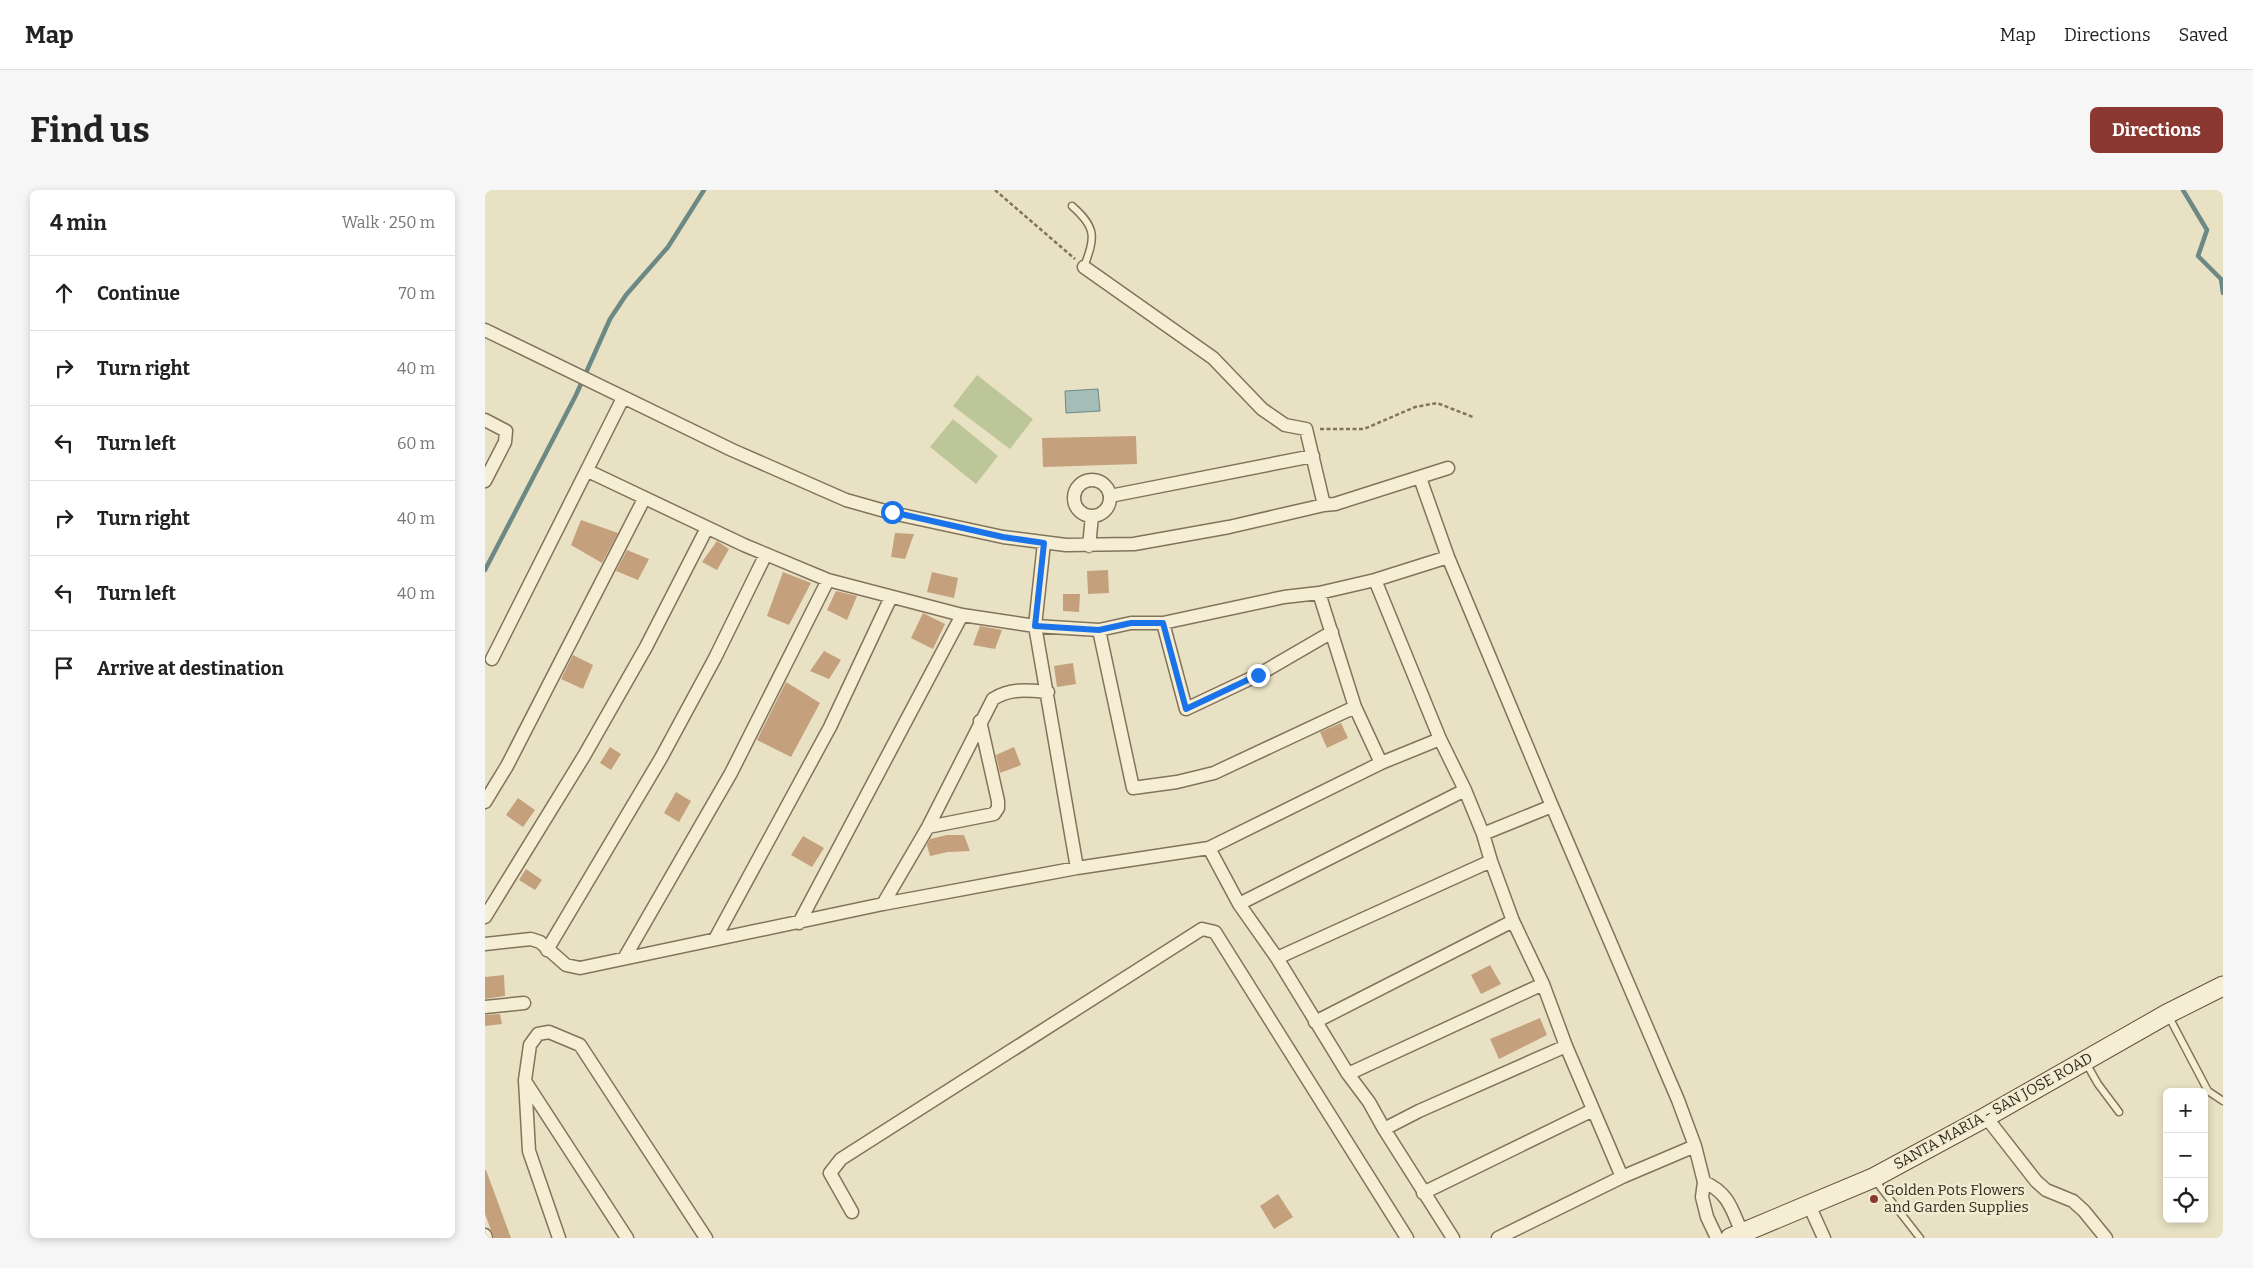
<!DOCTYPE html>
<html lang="en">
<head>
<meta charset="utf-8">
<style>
	:root { --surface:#fff; --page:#f6f6f6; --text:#222; --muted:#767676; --line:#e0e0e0; --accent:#8b3831 }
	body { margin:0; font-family:Bitter,serif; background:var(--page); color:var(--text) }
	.controls { position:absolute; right:15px; bottom:15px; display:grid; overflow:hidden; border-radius:8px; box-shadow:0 2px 8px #0003 }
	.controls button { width:45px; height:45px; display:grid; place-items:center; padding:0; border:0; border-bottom:1px solid var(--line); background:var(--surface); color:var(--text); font:25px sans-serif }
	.stop { position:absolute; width:15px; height:15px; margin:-11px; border:4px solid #1a73e8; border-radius:50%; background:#fff }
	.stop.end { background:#1a73e8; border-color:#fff; box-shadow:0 1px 5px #0008 }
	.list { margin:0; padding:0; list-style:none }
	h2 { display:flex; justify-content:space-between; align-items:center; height:65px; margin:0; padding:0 20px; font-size:21px }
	h2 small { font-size:16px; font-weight:400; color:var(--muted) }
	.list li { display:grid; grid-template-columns:32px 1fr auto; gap:15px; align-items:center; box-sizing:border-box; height:75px; padding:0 20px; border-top:1px solid var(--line) }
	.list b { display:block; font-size:19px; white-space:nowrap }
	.list em { font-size:16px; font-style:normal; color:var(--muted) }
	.icon { flex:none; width:28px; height:28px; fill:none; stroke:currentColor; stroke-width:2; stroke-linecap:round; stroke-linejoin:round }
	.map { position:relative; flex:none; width:1738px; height:1048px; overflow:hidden; border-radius:8px }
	header { display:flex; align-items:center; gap:30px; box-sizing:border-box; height:70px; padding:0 25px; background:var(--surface); border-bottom:1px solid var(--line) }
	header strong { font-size:24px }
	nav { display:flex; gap:28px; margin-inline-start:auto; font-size:18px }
	.intro { display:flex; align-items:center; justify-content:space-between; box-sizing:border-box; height:120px; padding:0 30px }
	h1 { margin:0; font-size:35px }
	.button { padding:12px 22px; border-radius:8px; background:var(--accent); color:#fff; font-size:18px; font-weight:700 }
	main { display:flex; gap:30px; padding:0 30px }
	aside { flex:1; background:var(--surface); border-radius:8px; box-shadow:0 2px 8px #0003 }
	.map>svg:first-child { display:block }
	.green { fill:#bdc698 }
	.water { fill:#a4bdb7; stroke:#6c8985 }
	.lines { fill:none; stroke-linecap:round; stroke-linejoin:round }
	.stream { stroke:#6c8985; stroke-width:4.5 }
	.building { fill:#c4a07c }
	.service-casing { stroke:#82735b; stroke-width:9 }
	.minor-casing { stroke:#82735b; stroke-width:15 }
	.secondary-casing { stroke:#63543f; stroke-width:21 }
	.path { stroke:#82735b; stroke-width:2.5; stroke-dasharray:4 2.5; stroke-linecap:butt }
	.service { stroke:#f5eed5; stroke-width:6 }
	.minor { stroke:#f5eed5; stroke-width:12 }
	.secondary { stroke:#f5eed5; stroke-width:19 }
	.route { stroke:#1a73e8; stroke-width:6 }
	.poi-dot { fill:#8b3831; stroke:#f2ebd1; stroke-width:2 }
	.labels { text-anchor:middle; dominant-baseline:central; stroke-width:5; stroke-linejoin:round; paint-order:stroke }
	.street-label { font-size:15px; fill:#332a1e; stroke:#f2ebd1 }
	.poi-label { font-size:15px; fill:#332a1e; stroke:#f2ebd1; text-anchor:start }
</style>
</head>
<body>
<header>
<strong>Map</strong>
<nav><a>Map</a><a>Directions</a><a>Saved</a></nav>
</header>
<div class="intro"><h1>Find us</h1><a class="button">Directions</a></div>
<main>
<aside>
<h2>4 min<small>Walk · 250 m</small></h2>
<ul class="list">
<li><svg class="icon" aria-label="ahead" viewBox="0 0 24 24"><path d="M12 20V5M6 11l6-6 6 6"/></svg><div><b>Continue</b></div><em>70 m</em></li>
<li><svg class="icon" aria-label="right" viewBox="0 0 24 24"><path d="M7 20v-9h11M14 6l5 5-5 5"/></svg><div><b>Turn right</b></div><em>40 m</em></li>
<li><svg class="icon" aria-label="left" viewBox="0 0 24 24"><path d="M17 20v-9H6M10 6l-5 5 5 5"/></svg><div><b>Turn left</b></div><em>60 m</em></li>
<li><svg class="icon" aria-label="right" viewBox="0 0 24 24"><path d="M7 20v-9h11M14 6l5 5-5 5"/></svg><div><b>Turn right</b></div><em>40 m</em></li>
<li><svg class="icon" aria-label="left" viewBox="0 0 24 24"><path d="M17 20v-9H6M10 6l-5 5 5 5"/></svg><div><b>Turn left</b></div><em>40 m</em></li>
<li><svg class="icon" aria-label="arrive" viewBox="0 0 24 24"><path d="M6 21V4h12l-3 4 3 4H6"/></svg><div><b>Arrive at destination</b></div></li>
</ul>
</aside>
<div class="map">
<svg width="1738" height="1048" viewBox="0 0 1738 1048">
	<rect width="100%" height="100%" fill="#e9e1c3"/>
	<path class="green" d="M492,185l56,44 -23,30 -57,-43z
		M468,229l45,37 -22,28 -46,-37z"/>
	<path class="water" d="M613,199l2,22 -34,2 -1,-22z"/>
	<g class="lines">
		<path class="stream" d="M1698,0l24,40 -9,26 23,23 2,14
			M0,380l91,-175 34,-76 16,-24 42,-48 36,-57"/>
	</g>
	<path class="building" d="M651,246l1,28 -94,3 -1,-29z
		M96,330l37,13 -16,30 -31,-18z
		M410,343l19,1 -9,25 -14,-2z
		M232,351l12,8 -12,21 -15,-8z
		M142,360l22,9 -11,21 -22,-9z
		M623,380l1,23 -21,1 -1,-23z
		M298,382l28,11 -22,42 -22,-9z
		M447,382l26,6 -4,20 -27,-6z
		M351,401l21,5 -10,24 -20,-10z
		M578,404h17l-1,18 -16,-1z
		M438,423l22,11 -12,25 -22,-11z
		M495,436l22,4 -7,19 -22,-4z
		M339,461l17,9 -12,19 -19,-8z
		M88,465l20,10 -10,24 -22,-10z
		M588,473l3,21 -19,3 -3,-21z
		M301,492l34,21 -29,54 -34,-17z
		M856,533l7,15 -21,10 -7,-16z
		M125,557l11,7 -10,16 -11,-7z
		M529,557l7,18 -21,8 -4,-18z
		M191,602l15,9 -12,21 -15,-9z
		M33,608l17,12 -12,17 -17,-12z
		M462,645h17l6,16 -22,1 -18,4 -3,-11 3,-6z
		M318,646l21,12 -12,19 -21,-12z
		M41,679l16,11 -7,10 -16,-10z
		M1005,775l11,19 -20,10 -10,-19z
		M19,785l1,21 -20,3v-22z
		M15,824l2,10 -17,2v-11z
		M1055,828l7,17 -48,24 -9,-20z
		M0,980h1l25,68h-17l-9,-24z
		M793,1004l15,23 -19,12 -14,-23z"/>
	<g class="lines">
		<defs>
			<path id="service" d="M587,16c25,22 23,31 12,61
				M1683,825l40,76 15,10
				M1601,873l12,21 21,28
				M1389,989l46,59"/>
			<path id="minor" d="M599,77l129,91 49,51 23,16 21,4 18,76
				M0,140l247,120 114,50 46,13 111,24 63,8 68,-1 95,-17 95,-22 11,-1 113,-36
				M0,230l21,11 -1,11 -20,39
				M103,281l156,74 84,35 134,35 73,11 64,4 32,-7h32l121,-26 35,-4 56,-13 73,-23
				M935,288l28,79 104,249 126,294 17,46 9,36 -2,15 5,20 10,21
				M589 308a18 18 0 1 1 36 0a18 18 0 1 1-36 0Z
				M625,306l203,-40
				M559,353l-9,83 42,242
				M604,356l3,-30
				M890,390l65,159 25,51 18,44 8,27 22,60 30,63 23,62 56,131 73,-31
				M834,403l36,114 26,56
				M678,433l23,86 72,-34 74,-43
				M614,440l34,158 44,-6 37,-9 141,-66
				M7,469l131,-261
				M0,612l22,-36 137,-267
				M443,637l66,-13 4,-6v-7l-18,-80
				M998,644l69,-28
				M724,658l30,56 38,54 71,116 21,28 15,27 35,-18 147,-65
				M398,714l45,-77 65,-128c17,-11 34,-9 55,-7
				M754,714l226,-114
				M0,727l99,-161 62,-109 61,-119
				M314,733l163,-308
				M230,749l115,-212 61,-130
				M0,754l46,-5 9,3 26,23 14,3 303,-64 194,-36 132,-20 172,-85 59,-24
				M62,760l114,-192 54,-100 51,-104
				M140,767l106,-184 97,-193
				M792,768l214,-97
				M0,817l39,-4
				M830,832l198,-101
				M863,884l195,-90
				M40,891l102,157
				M1501,927l50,64 10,9 27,11 11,10 22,27
				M899,939l69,109
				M1219,992c25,11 28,28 38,51
				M938,1003l170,-83
				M1324,1015l15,33
				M367,1022l-22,-39 11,-14 361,-230 13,3 192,306
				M0,1045l1,3
				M74,1048l-30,-87 -4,-71 5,-35 8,-11 11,-2 31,13 126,193
				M1013,1048l124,-61"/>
			<path id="secondary" d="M1245,1048l143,-60 113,-61 181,-103 56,-28"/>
		</defs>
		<use href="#service" class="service-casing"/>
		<use href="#minor" class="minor-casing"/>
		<use href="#secondary" class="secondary-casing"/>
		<path class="path" d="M510,0l80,69
			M835,239h44l51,-22 22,-4 36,14"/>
		<use href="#service" class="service"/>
		<use href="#minor" class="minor"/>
		<use href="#secondary" class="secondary"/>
	</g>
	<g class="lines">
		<path class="route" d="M407,322l111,25 41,6 -9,83 64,4 32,-7h32l23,86 72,-34"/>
	</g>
	<circle class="poi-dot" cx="1389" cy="1009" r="5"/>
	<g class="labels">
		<g class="street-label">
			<text transform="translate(1508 921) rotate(-29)">SANTA MARIA - SAN JOSE ROAD</text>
		</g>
		<g class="poi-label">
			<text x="1399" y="1000">Golden Pots Flowers<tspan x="1399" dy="17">and Garden Supplies</tspan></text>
		</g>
	</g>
</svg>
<div class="controls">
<button>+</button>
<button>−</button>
<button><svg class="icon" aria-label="locate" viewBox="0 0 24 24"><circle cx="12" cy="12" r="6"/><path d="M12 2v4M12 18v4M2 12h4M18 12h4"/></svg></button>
</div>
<div class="stop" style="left:407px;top:322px"></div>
<div class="stop end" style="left:773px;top:485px"></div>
</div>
</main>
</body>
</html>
